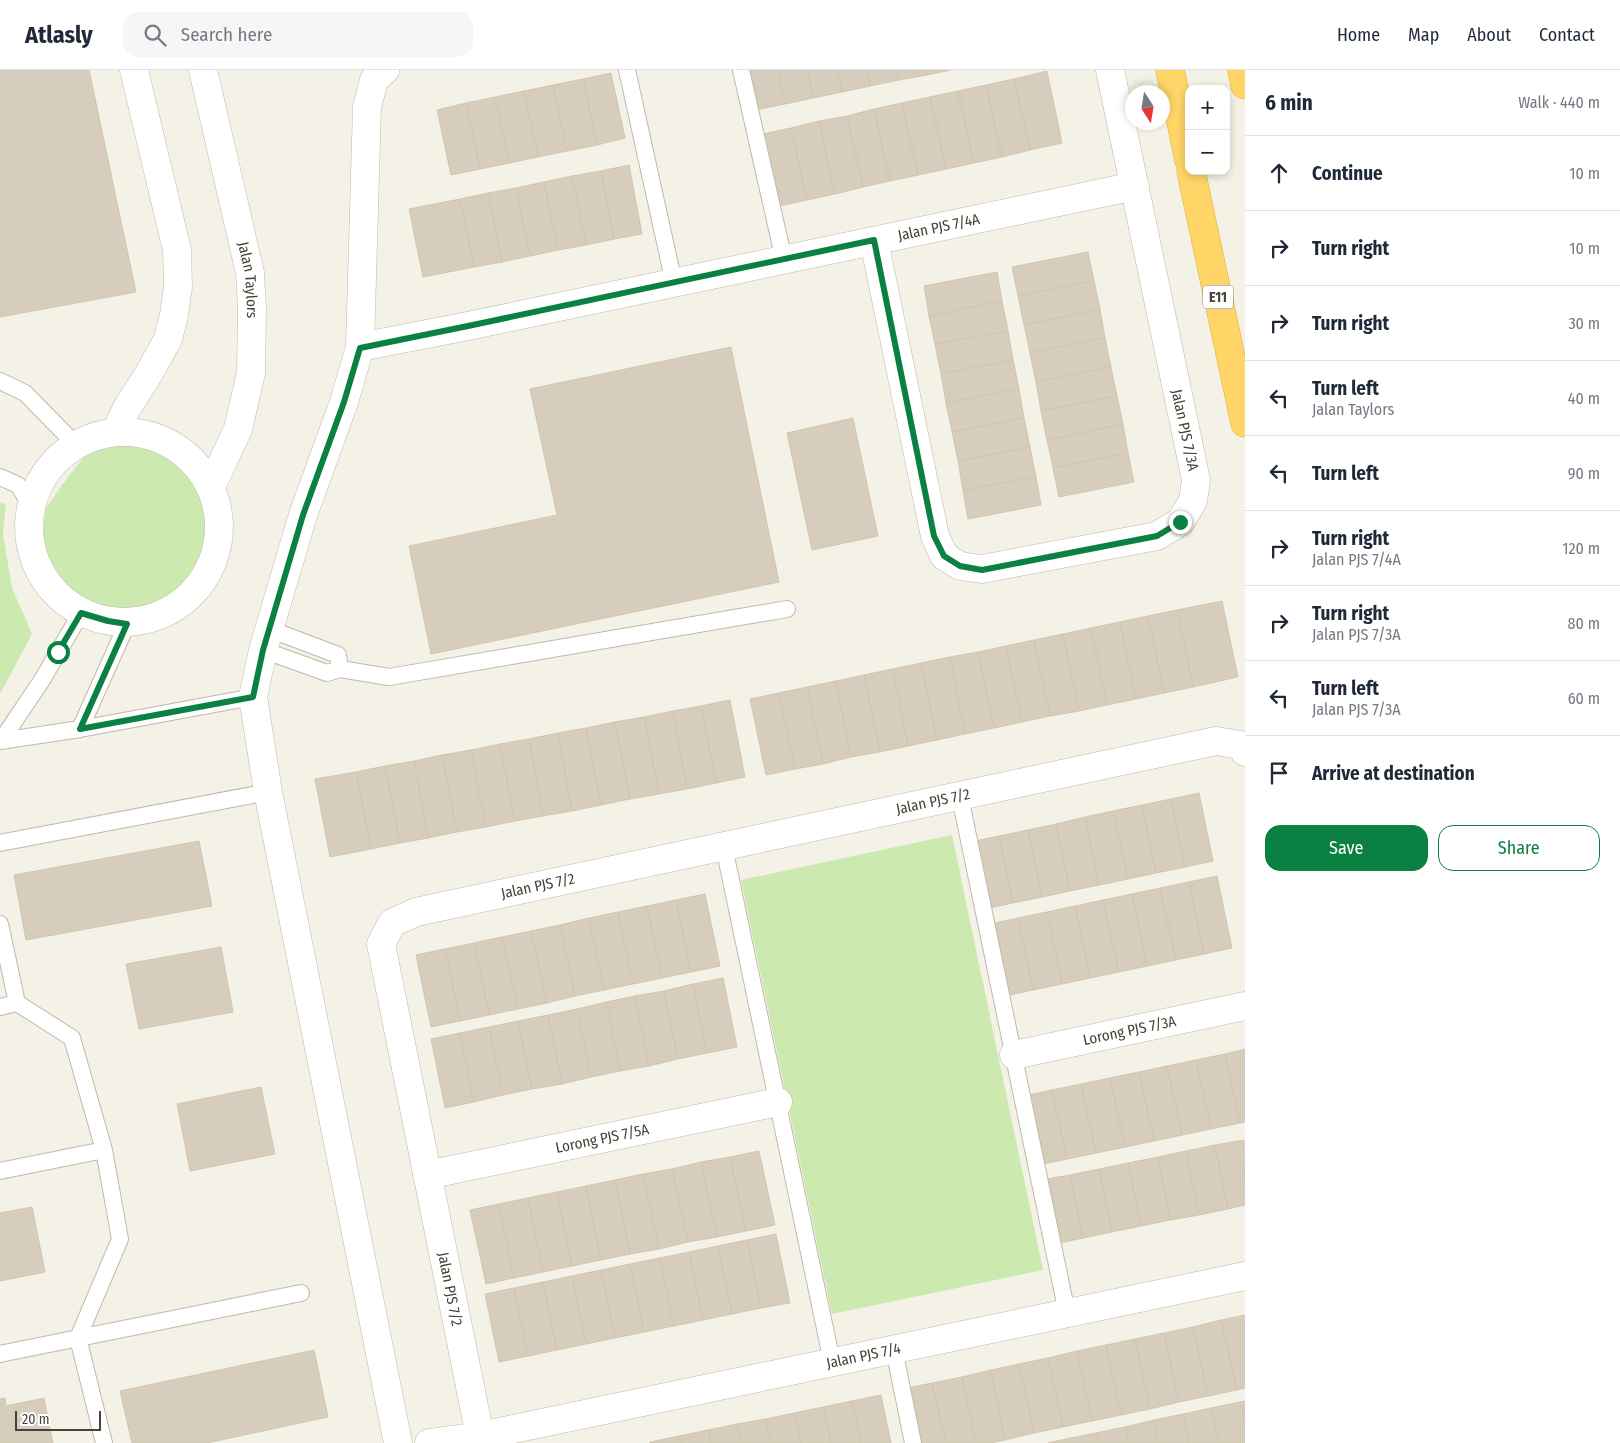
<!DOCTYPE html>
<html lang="en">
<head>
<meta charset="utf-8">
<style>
	:root { --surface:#fff; --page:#f6f6f7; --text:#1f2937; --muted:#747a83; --line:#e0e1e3; --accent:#0b8043 }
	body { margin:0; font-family:"Fira Sans Condensed",sans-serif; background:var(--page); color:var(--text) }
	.controls { position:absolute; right:15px; top:15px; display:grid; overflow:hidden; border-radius:10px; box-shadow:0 2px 8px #0003 }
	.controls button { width:45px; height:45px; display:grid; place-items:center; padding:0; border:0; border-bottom:1px solid var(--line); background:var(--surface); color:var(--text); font:25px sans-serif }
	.compass { position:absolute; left:1125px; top:15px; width:45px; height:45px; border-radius:50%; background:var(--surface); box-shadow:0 2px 8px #0003; rotate:168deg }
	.scale { position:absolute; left:15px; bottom:12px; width:86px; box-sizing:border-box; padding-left:5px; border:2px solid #484236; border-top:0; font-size:14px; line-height:18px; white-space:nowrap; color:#484236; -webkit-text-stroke:4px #fff; paint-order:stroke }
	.stop { position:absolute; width:15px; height:15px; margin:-11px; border:4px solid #0b8043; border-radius:50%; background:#fff }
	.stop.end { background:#0b8043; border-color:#fff; box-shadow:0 1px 5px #0008 }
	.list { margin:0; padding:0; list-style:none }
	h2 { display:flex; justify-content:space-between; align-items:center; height:65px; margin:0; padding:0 20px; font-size:21px }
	h2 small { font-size:16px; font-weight:400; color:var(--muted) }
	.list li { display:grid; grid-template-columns:32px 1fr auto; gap:15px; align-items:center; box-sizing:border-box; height:75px; padding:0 20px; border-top:1px solid var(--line) }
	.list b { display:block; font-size:19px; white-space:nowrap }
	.list p { margin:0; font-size:16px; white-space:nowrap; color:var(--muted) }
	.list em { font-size:16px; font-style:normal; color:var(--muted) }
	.actions { display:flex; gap:10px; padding:15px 20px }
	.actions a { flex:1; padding:11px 0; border:1px solid var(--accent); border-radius:15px; text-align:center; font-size:18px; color:var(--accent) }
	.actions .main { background:var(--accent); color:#fff }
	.icon { flex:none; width:28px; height:28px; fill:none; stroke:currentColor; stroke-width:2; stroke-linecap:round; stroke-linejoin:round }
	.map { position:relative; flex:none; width:1245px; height:1373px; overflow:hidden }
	header { display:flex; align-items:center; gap:30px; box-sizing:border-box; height:70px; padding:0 25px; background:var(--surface); border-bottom:1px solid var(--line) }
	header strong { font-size:24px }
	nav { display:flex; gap:28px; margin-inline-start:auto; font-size:18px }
	.search { width:350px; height:45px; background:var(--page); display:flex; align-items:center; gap:12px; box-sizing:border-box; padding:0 18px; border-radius:15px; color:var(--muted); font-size:19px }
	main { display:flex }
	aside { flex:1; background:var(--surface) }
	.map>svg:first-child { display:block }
	.green { fill:#cce9af }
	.building { fill:#d6cdbc; stroke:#d1c6af }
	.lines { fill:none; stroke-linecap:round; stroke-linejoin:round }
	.lane-casing { stroke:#c0b9aa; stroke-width:18 }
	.street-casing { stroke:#c0b9aa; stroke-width:29 }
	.highway-casing { stroke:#e2ab34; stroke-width:29 }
	.lane { stroke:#fff; stroke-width:16 }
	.street { stroke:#fff; stroke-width:28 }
	.highway { stroke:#ffd567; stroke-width:28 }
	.route { stroke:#0b8043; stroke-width:6 }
	.labels { text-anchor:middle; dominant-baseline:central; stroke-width:4; stroke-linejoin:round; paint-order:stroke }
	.shield { fill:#fff; stroke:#7f7b72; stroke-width:1 }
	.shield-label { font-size:14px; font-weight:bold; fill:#484236 }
	.street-label { font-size:15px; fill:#484236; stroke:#fff }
</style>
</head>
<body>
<header>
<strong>Atlasly</strong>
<div class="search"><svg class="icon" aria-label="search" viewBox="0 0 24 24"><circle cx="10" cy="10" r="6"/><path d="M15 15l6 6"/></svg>Search here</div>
<nav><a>Home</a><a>Map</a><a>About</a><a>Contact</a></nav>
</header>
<main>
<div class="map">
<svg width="1245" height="1373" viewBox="0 0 1245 1373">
	<rect width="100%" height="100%" fill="#f4f1e7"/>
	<path class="green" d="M117,368l24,1 20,6 17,12 27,36 7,25v31l-21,39 -25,23 -29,7 -29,2 -26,-8 -23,-18 -14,-26 -3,-28 4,-32 19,-27 19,-24z
		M0,433l6,1 -3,30 9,54 20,46 -32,60z
		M952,765l91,435 -211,44 -91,-434z"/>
	<path class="building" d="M0,0h89l47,222 -136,25z
		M748,0h30l7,34 -29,6z
		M778,0h30l5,28 -28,6z
		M808,0h29l5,22 -29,6z
		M837,0h30l3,16 -28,6z
		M867,0h30l2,10 -29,6z
		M897,0h30v5l-28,5z
		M927,0h24l-24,5z
		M1047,1l15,72 -32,7 -16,-71z
		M611,3l14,65 -28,7 -14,-66z
		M583,9l14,66 -30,6 -14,-66z
		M1014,9l16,71 -28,7 -16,-72z
		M553,15l14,66 -29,6 -14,-66z
		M986,15l16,72 -28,6 -16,-72z
		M524,21l14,66 -29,6 -14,-66z
		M958,21l16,72 -28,6 -16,-72z
		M495,27l14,66 -29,6 -14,-66z
		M930,27l16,72 -28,6 -16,-72z
		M466,33l14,66 -29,6 -14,-65z
		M902,33l16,72 -28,6 -16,-72z
		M874,39l16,72 -27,6 -16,-71z
		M847,46l16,71 -28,7 -16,-73z
		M819,51l16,73 -28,6 -16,-72z
		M791,58l16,72 -28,6 -16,-72z
		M629,95l13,69 -28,5 -13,-68z
		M601,101l13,68 -28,6 -14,-69z
		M572,106l14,69 -28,5 -14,-68z
		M544,112l14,68 -28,6 -14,-68z
		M516,118l14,68 -28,6 -14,-69z
		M488,123l14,69 -28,5 -14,-68z
		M460,129l14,68 -51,10 -14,-68z
		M1088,182l6,29 -76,15 -6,-29z
		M997,202l5,29 -73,15 -5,-30z
		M1094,211l6,28 -76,16 -6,-29z
		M1002,231l6,30 -73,13 -6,-28z
		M1100,239l5,29 -75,15 -6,-28z
		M1008,261l5,29 -72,14 -6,-30z
		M1105,268l6,29 -75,15 -6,-29z
		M731,277l48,235 -348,72 -22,-108 148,-31 -27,-126z
		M1013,290l6,29 -73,14 -5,-29z
		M1111,297l6,29 -76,15 -5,-29z
		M1019,319l5,29 -72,14 -6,-29z
		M1117,326l6,28 -76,16 -6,-29z
		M853,348l25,118 -66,14 -25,-117z
		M1024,348l6,29 -72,14 -6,-29z
		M1123,354l5,29 -75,15 -6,-28z
		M1030,377l6,30 -73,13 -5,-29z
		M1128,383l6,29 -75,15 -6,-29z
		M1036,407l5,28 -73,14 -5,-29z
		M1222,531l16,76 -45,10 -16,-77z
		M1177,540l16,77 -29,6 -16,-77z
		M1148,546l16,77 -28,6 -16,-77z
		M1120,552l16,77 -29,6 -16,-77z
		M1091,558l16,77 -28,6 -16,-77z
		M1063,564l16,77 -29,5 -16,-76z
		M1034,570l16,76 -28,6 -16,-76z
		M1006,576l16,76 -28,6 -16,-76z
		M978,582l16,76 -29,6 -15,-77z
		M950,587l15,77 -28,6 -16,-77z
		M921,593l16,77 -29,6 -15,-77z
		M893,599l15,77 -28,6 -16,-77z
		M864,605l16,77 -29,5 -15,-76z
		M836,611l15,76 -28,7 -16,-77z
		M807,617l16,77 -28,5 -16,-76z
		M779,623l16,76 -29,6 -16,-76z
		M730,630l15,77 -29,6 -15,-77z
		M701,636l15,77 -29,6 -14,-78z
		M673,641l14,78 -28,5 -15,-77z
		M644,647l15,77 -29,5 -15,-77z
		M615,652l15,77 -29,6 -15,-77z
		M586,658l15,77 -29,6 -14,-78z
		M558,663l14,78 -29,5 -14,-77z
		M529,669l14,77 -28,5 -15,-77z
		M500,674l15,77 -29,6 -15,-77z
		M471,680l15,77 -29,5 -15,-77z
		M442,685l15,77 -29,6 -14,-77z
		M414,691l14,77 -28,5 -15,-77z
		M385,696l15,77 -29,6 -15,-77z
		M356,702l15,77 -41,8 -15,-78z
		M1199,723l14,68 -28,6 -14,-68z
		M1171,729l14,68 -29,6 -14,-68z
		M1142,735l14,68 -28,6 -15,-68z
		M1113,741l15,68 -29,6 -14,-68z
		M1085,747l14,68 -29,6 -14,-67z
		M1056,754l14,67 -28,6 -14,-67z
		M1028,760l14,67 -29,6 -14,-67z
		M999,766l14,67 -28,6 -15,-67z
		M199,771l13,65 -186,34 -12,-65z
		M1217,806l15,72 -28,6 -15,-72z
		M1189,812l15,72 -28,6 -16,-72z
		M1160,818l16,72 -29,6 -15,-72z
		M705,824l15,72 -29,6 -15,-72z
		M1132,824l15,72 -28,6 -16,-72z
		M676,830l15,72 -29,6 -15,-72z
		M1103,830l16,72 -29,6 -15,-72z
		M647,836l15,72 -29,6 -15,-72z
		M1075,836l15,72 -28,6 -15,-72z
		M618,842l15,72 -29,6 -15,-72z
		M1047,842l15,72 -29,6 -15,-72z
		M589,848l15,72 -29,6 -15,-71z
		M1018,848l15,72 -28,6 -15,-72z
		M560,855l15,71 -28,7 -16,-72z
		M531,861l16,72 -29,6 -16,-72z
		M502,867l16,72 -29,6 -15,-72z
		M474,873l15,72 -29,6 -15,-72z
		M221,877l12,65 -94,17 -13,-65z
		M445,879l15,72 -29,6 -15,-72z
		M723,908l14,69 -30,6 -14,-69z
		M693,914l14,69 -29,6 -14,-68z
		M664,921l14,68 -29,7 -14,-70z
		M635,926l14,70 -29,5 -14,-69z
		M606,932l14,69 -29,6 -14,-68z
		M577,939l14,68 -29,7 -14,-69z
		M548,945l14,69 -30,5 -14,-68z
		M518,951l14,68 -29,6 -14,-68z
		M489,957l14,68 -29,7 -14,-69z
		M460,963l14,69 -29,6 -14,-69z
		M1245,979v73l-5,1 -15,-69z
		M1225,984l15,69 -29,6 -15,-69z
		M1196,990l15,69 -29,6 -15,-69z
		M1167,996l15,69 -28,6 -15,-69z
		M1139,1002l15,69 -29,6 -15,-69z
		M1110,1008l15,69 -29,6 -15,-69z
		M1081,1014l15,69 -29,6 -15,-69z
		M261,1017l14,67 -85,17 -13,-67z
		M1052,1020l15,69 -28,6 -15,-69z
		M1244,1070l1,65 -17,4 -13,-64z
		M1215,1075l13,64 -29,6 -13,-64z
		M759,1081l16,74 -29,6 -16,-74z
		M1186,1081l13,64 -29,5 -12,-63z
		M730,1087l16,74 -29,6 -16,-75z
		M1158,1087l12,63 -29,6 -13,-63z
		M701,1092l16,75 -29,5 -16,-73z
		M1128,1093l13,63 -29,6 -13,-63z
		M672,1099l16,73 -29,7 -16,-75z
		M1099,1099l13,63 -29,6 -13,-63z
		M643,1104l16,75 -29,5 -15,-74z
		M1070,1105l13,63 -29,6 -13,-64z
		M615,1110l15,74 -29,6 -15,-74z
		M586,1116l15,74 -29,6 -15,-74z
		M557,1122l15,74 -29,6 -15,-74z
		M528,1128l15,74 -29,6 -15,-74z
		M499,1134l15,74 -28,6 -16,-74z
		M32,1137l13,65 -45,9v-68z
		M776,1164l14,69 -29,5 -14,-68z
		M747,1170l14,68 -29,6 -14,-68z
		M718,1176l14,68 -29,6 -14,-68z
		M689,1182l14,68 -29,6 -14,-68z
		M660,1188l14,68 -30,6 -14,-68z
		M630,1194l14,68 -29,6 -14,-68z
		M601,1200l14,68 -29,6 -14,-68z
		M572,1206l14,68 -29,6 -14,-68z
		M543,1212l14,68 -29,6 -14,-68z
		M514,1218l14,68 -29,6 -14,-68z
		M1245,1245v73l-8,2 -16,-70z
		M1221,1250l16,70 -29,6 -15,-69z
		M1193,1257l15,69 -29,6 -15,-69z
		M1164,1263l15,69 -29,7 -15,-70z
		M1135,1269l15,70 -29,6 -15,-70z
		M1106,1275l15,70 -29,6 -15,-70z
		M314,1280l14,67 -121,26h-75l-12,-52z
		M1077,1281l15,70 -29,6 -15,-69z
		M1048,1288l15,69 -29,6 -15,-69z
		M1019,1294l15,69 -29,7 -14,-70z
		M991,1300l14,70 -14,3h-15l-14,-66z
		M962,1307l14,66h-30l-14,-60z
		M932,1313l14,60h-31l-12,-54z
		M881,1325l10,48h-30l-9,-42z
		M5,1328l1,8 38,-8 9,45h-53v-44z
		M852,1331l9,42h-30l-8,-36z
		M1245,1331v23l-5,-22z
		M1240,1332l5,22v19h-26l-8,-35z
		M823,1337l8,36h-30l-7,-30z
		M1211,1338l8,35h-30l-6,-29z
		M794,1343l7,30h-30l-5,-24z
		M1183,1344l6,29h-31l-4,-23z
		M766,1349l5,24h-30l-4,-19z
		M1154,1350l4,23h-30l-3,-16z
		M737,1354l4,19h-30l-3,-13z
		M1125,1357l3,16h-30l-2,-10z
		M708,1360l3,13h-30l-2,-7z
		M1096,1363l2,10h-31l-1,-4z
		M679,1366l2,7h-31v-1z
		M1066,1369l1,4h-19z"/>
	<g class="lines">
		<defs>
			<path id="lane" d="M627,0l47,213
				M741,0l43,190
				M0,311l25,12 50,51
				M0,407l18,8 12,19
				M269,559l69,26 2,14
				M263,580l64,23 13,-4 49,8 398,-68
				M80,659l47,-105
				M0,671l80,-12 173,-32
				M1,671l41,-61 39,-67
				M960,727l107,516
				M0,773l268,-51
				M724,777l108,515
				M0,854l17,79
				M0,937l17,-4 55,35 32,112 16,89 -42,99 26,105
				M0,1101l104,-21
				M894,1279l19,94
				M0,1284l301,-61"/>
			<g id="street">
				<path id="s1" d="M203,0l47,203 2,36 -1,64 -13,56 -27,58"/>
				<path d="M385,0l-11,10 -7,27 -7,240 -16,55 -41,113 -40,135 -10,47 15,95 130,651"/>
				<path d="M874,171l61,295 9,20 16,10 22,3 175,-33 23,-14 13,-21 3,-21 -86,-410"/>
				<path id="s2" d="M360,277l108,-21 667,-140"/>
				<path d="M116,361l11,-23 21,-33 20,-36 6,-24 4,-28 -1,-37 -43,-180"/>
				<circle cx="124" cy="457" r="95"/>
				<path id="s3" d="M1014,985l231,-49"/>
				<path id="s4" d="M427,1105l351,-73"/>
				<path id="s5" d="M429,1373l51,-7 -99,-492 11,-21 24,-11 800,-171 24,4 5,7"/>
				<path id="s6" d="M482,1373l-2,-7 765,-160"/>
			</g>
			<path id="highway" d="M1170,0l19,90
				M1242,0l3,15
				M1191,101l54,252"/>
		</defs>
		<use href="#lane" class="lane-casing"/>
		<use href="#street" class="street-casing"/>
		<use href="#highway" class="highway-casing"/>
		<use href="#lane" class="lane"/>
		<use href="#street" class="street"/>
		<use href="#highway" class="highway"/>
	</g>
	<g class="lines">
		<path class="route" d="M58,582l23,-39 27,8 19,3 -47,105 173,-32 10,-47 40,-135 41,-113 16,-54 108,-22 406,-86 60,296 10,20 16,10 22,4 175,-34 23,-14"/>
	</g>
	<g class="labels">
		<rect class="shield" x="1203" y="215.5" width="30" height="23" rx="4"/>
		<g class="shield-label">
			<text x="1218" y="227">E11</text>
		</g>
		<g class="street-label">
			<text stroke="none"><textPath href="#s2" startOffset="591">Jalan PJS 7/4A</textPath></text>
			<text stroke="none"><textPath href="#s1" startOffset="215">Jalan Taylors</textPath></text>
			<text transform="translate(1185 360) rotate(78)">Jalan PJS 7/3A</text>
			<text stroke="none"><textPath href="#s5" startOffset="1132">Jalan PJS 7/2</textPath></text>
			<text stroke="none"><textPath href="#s5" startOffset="728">Jalan PJS 7/2</textPath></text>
			<text stroke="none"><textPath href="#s3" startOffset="118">Lorong PJS 7/3A</textPath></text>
			<text stroke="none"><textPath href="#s4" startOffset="179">Lorong PJS 7/5A</textPath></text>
			<text transform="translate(450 1219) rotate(79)">Jalan PJS 7/2</text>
			<text stroke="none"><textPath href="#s6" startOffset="399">Jalan PJS 7/4</textPath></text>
		</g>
	</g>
</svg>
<div class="controls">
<button>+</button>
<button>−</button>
</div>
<svg class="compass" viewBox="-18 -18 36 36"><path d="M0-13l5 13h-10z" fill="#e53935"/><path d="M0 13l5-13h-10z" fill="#747a83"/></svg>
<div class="scale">20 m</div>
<div class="stop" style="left:58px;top:582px"></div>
<div class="stop end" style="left:1180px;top:452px"></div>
</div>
<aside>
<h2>6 min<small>Walk · 440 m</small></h2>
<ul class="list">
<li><svg class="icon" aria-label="ahead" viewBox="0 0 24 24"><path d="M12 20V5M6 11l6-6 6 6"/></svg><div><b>Continue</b></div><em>10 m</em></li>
<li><svg class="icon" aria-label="right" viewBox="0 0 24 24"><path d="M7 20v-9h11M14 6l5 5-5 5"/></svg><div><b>Turn right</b></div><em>10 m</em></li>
<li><svg class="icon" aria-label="right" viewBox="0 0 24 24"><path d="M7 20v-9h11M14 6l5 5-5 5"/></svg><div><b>Turn right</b></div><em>30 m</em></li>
<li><svg class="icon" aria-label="left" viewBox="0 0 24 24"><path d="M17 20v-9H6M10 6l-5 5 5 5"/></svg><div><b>Turn left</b><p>Jalan Taylors</p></div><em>40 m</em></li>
<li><svg class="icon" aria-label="left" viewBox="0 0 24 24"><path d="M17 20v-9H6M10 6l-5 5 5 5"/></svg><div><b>Turn left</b></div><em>90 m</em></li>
<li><svg class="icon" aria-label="right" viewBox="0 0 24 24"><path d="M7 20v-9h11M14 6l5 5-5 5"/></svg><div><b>Turn right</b><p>Jalan PJS 7/4A</p></div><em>120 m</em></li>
<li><svg class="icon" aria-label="right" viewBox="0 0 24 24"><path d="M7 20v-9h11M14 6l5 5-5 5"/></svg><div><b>Turn right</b><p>Jalan PJS 7/3A</p></div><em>80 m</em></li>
<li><svg class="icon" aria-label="left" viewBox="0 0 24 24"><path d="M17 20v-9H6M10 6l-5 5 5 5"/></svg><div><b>Turn left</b><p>Jalan PJS 7/3A</p></div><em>60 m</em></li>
<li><svg class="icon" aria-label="arrive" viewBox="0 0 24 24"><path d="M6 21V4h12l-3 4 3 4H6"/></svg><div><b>Arrive at destination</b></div></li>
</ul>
<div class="actions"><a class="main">Save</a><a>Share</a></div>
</aside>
</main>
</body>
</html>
